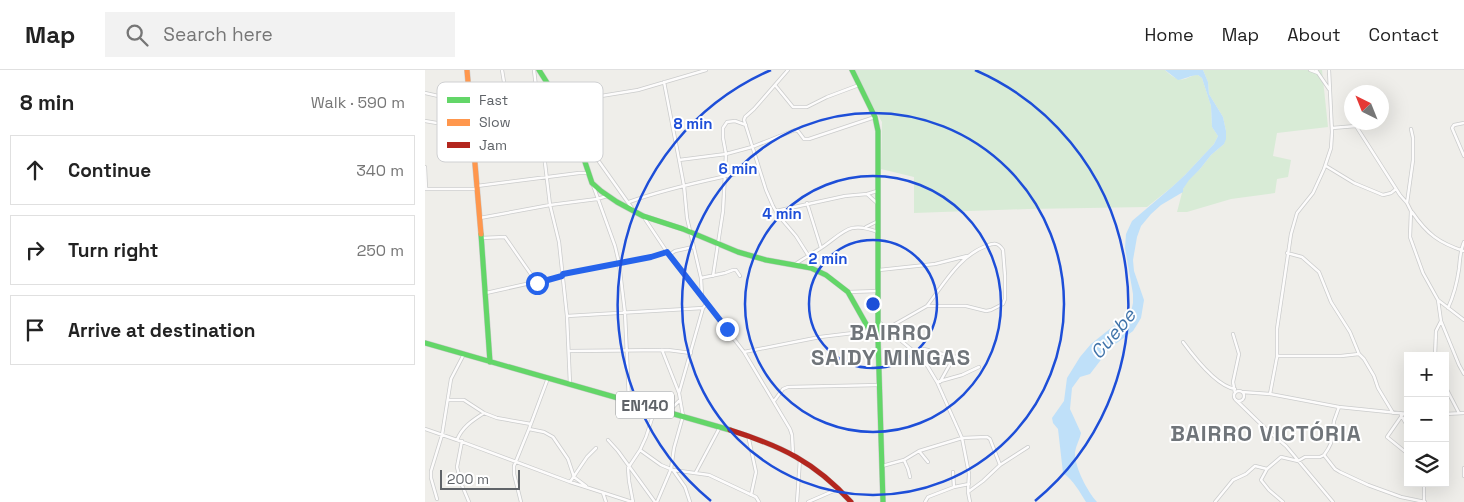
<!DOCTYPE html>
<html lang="en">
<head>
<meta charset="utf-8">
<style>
	:root { --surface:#fff; --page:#f2f2f2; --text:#222; --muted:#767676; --line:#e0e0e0 }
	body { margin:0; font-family:"Space Grotesk",sans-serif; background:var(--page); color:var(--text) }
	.controls { position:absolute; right:15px; bottom:15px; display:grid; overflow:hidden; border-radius:0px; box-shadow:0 5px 20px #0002 }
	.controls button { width:45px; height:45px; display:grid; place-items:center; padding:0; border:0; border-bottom:1px solid var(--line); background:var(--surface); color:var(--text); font:25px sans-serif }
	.compass { position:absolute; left:919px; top:15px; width:45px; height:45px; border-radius:50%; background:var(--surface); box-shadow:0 5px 20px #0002; rotate:317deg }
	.scale { position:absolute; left:15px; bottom:12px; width:80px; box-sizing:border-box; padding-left:5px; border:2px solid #5f6368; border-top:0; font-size:14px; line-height:18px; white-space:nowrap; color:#5f6368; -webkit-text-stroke:4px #fff; paint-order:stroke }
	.stop { position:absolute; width:15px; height:15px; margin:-11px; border:4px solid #2563eb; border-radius:50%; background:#fff }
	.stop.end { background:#2563eb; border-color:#fff; box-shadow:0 1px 5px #0008 }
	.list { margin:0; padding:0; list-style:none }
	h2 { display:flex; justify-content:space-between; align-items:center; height:65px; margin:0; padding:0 20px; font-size:21px }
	h2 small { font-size:16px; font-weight:400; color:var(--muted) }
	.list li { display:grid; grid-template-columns:32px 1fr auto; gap:15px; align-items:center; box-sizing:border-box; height:70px; margin:0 10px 10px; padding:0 10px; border:1px solid var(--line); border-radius:0px }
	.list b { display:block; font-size:19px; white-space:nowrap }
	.list em { font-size:16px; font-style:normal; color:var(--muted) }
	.icon { flex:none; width:28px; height:28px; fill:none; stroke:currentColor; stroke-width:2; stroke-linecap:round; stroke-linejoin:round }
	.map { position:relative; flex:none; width:1039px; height:432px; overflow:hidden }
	header { display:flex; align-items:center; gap:30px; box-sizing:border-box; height:70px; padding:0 25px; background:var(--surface); border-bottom:1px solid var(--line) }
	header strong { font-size:24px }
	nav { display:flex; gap:28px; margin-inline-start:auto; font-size:18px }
	.search { width:350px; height:45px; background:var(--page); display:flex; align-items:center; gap:12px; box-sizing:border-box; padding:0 18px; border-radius:0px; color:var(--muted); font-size:19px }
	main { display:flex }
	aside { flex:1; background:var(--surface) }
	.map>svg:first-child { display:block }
	.green { fill:#d8ebd6 }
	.water { fill:#bfe0f9 }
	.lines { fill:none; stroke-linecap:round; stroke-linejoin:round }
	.street-casing { stroke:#cbcccc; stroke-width:4 }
	.fast-casing { stroke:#cacacb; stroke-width:6 }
	.slow-casing { stroke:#cacacb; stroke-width:6 }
	.jam-casing { stroke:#cacacb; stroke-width:6 }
	.street { stroke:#fdfcfc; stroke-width:2.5 }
	.fast { stroke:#63d668; stroke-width:5 }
	.slow { stroke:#ff974d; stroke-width:5 }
	.jam { stroke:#b3261e; stroke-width:5 }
	.route { stroke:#2563eb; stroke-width:6 }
	.ring { fill:none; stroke:#1d4ed8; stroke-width:2.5 }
	.labels { text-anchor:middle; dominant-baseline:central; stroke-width:4; stroke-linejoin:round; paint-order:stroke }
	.shield { fill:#fff; stroke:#8f9295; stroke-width:1 }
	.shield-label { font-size:16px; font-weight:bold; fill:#5f6368 }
	.water-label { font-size:19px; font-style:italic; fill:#4174aa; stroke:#fff }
	.district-label { font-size:22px; font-weight:bold; letter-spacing:1px; fill:#70757a; stroke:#fff }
	.key { fill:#fff; stroke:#cfd0d2; stroke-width:1 }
	.key-label { font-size:14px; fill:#5f6368 }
	.centre { fill:#1d4ed8; stroke:#fff; stroke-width:2.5 }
	.ring-label { font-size:15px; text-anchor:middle; font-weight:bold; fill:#1d4ed8; stroke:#fff; stroke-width:4; stroke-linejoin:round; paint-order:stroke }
</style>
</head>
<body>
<header>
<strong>Map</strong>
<div class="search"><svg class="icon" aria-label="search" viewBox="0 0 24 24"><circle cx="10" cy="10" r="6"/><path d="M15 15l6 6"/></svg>Search here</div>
<nav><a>Home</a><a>Map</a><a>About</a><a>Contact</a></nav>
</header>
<main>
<aside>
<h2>8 min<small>Walk · 590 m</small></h2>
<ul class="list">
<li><svg class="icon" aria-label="ahead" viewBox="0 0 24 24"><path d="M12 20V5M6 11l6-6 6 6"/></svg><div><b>Continue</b></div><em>340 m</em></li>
<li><svg class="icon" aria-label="right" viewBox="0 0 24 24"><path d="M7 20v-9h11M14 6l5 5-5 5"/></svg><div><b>Turn right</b></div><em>250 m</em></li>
<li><svg class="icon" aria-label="arrive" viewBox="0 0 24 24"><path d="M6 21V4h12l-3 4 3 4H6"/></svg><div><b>Arrive at destination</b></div></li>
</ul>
</aside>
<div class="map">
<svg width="1039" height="432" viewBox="0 0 1039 432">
	<rect width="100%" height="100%" fill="#efeeea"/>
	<path class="green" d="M427,0h313c5,5 12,11 20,9 6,-2 7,-4 13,-4l4,3 9,28 1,21 6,9 -4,8 -29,31 -13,12 -25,20 -119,2 -114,4v-36l-33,-8 1,-47z
		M778,0h119l6,57 -51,6 -4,23 18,4 -3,17 -11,2 -2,14 -44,6 -44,13h-10l6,-23 5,-9 12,-11 11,-14 13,-11 2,-13 -3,-14 -14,-23 -1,-12z"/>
	<path class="water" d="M740,0h38l5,12 1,12 14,23 3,14v8l-2,5 -13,11 -11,14 -11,11 -6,9v3l-22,13 -10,9 -10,12 -4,11 -4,23 1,11 10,29 -3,18 -3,5 -5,8 -23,17 -20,26 -10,3 -8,11 -2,21 11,24c-1,6 -5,12 -6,19 -1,14 12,39 22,50h-11c-7,-11 -12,-21 -23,-29l-5,-44 -5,-6 -1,-5 12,-17 3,-23 13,-21 11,-13 40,-32 2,-9v-9l-8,-46 1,-14 6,-13 40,-34 13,-12 29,-31 4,-8 -6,-9 -1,-21 -9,-28 -4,-3c-7,0 -13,4 -20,5z"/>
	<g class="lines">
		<defs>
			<path id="street" d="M77,0l3,18
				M109,0l16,135 9,37 8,74 3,68
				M363,0l-34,39 -9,8 -1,3 22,70 7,16 5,9 18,21 12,19
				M885,0l8,3
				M891,0l13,19
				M239,12l13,67 7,37 3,32 14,60 1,18
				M350,15l18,22h14l20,-10 32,-12
				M0,23l44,10
				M45,24c25,-4 51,-11 77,-10
				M143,36l3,13
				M46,48c15,-1 89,-3 97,-11 2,-2 2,-5 3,-7l6,-3 24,-1 37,-6 68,-20
				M0,51l47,8 22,7h16l5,-2 6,1 23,20
				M1039,53l-10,2 -2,3 12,28
				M907,58l24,-2 44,69 7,8
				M986,59l2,9v22l-6,43 4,8 -1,26 13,36 15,27 3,21 -5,10 -1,25
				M153,62l56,79
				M118,75l35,-5
				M254,90l47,-6 26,-7 43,-17 3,1 6,8h5l66,-22
				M901,96l28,17 29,12 8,-2 5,-4
				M0,97l1,22
				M168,115l22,61 4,17 6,50 4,88
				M52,116l102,-13h10
				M0,119h52
				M442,124l10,9
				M204,132c30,-11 61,-18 93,-25 13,-3 25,-4 37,-9
				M382,133l14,45
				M351,141l69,-15 22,-2 10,-3
				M987,142c15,22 27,31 52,39
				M218,146l26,39 75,97 46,77 2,6 1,19
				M55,148l70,-13 47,-6 10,-3
				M441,157l12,-6
				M56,168l24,-1 32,46
				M862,183l15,4 17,15 12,30 19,30 9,22 5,5 10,17 4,12 15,25
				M244,185l6,-4 18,-4
				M369,195c10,-7 20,-12 30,-19 21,-15 26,-25 54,-14
				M454,200l56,-6 32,-8
				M138,204l88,-17 15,-5
				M288,206l10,-65 3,-57 -3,-16v-10l4,-6 8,-1 11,4
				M276,208l24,-5 8,-3h3l4,6
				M423,222l31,-1
				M61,223l76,-17
				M1013,230l26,20
				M1023,238c6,-13 9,-25 11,-39 1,-9 1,-18 5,-27
				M142,246l136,-8
				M1016,251l18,44 5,9
				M454,252l39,33 10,12 9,15 25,56 7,36 -1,18 15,-11 17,-16 28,-18
				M463,258l39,-22h39l20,5 5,-1 12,-6 2,-5v-23l-2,-26c-5,-8 -9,-7 -17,-4 -27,10 -42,38 -59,60
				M808,264l6,20 -6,28 2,11
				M758,272c11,15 33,44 52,47
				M237,280l17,43
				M144,281l99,-1 23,3
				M319,282l76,-15 50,-6
				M493,285l6,-6 30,8 9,-2
				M853,286h63l18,-2
				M512,312l25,-7 17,-8
				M515,312l14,-25
				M1020,316l14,27
				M809 326a5 5 0 1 1 10 0a5 5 0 1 1-10 0Z
				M817,322l28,2 69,13 69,7
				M845,324l7,-37v-28l14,-95 6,-21 16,-20 11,-24 7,-21 1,-16 -3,-62
				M23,330h16l20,13 13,5 34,6
				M811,330l31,30 19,16 47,56
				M349,331l9,-12 5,-2 92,-2
				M243,342l11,-11
				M978,344l-16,23 21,17
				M1020,344l19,-1
				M976,345l7,12
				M0,359l32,11 113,42 62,20
				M104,359l15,3 9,5 15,22 6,18 12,9
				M323,365l8,37 -5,23
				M32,370c5,-13 16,-20 27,-27
				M183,370l10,11 37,51
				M37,371l-5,26 4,16 8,19
				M215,380l21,15 12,5 36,5 47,22 3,5
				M494,381l9,11
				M899,385l11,14 5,3 28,13 33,12 24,5
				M479,390l4,9 2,8
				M457,396l22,-6 15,-9 43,-13 25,-1 3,2 10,26
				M1039,398v8
				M842,399l-6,11 8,10 14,12
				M248,400l12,17 5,15
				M271,402l24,-45
				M145,412l17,-25 9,-9
				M529,417l15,-3
				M543,422l2,10
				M178,423l3,9
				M12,429l-6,-21v-7l11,-36 9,-56 13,-25
				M96,432l-7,-28v-8l15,-37 19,-51
				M208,432l-4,-21 -1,-13 12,-18 6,-13 9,-28
				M232,432l14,-33 3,-21 9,-32 -4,-23 24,-85 4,-5
				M372,432l3,-43
				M383,432l30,-13
				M500,432l3,-5 26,-10 -1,-15
				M790,432l18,-22 13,-6 9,-8 12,3 14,-12 17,4 7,-4h15l4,-2 4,-6 3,-6 3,-22 5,-14
				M999,432v-19"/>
			<path id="fast" d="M114,0l37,59 4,18 12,36 9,8 16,11 26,14 40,13 55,23 28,8 45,8 15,7 22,17 22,39 8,8
				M427,0l23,47 3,14v208l5,163
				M56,164l9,128
				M0,273l305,87"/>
			<path id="slow" d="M42,0l14,164"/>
			<path id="jam" d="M305,360c51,16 85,32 121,72"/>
		</defs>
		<use href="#street" class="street-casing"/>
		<use href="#fast" class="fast-casing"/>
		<use href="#slow" class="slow-casing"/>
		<use href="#jam" class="jam-casing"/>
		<use href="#street" class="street"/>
		<use href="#fast" class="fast"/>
		<use href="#slow" class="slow"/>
		<use href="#jam" class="jam"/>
	</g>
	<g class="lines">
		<path class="route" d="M112,213l25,-7 1,-2 88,-17 16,-5 60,77"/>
	</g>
	<g class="ring">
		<circle cx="448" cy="234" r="64"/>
		<circle cx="448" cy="234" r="128"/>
		<circle cx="448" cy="234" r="191"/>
		<path d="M286 431A255 255 0 0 1 346 0M550 0A255 255 0 0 1 610 431"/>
	</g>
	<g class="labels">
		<rect class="shield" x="191" y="321.5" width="58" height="27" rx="4"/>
		<g class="shield-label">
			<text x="220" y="335">EN140</text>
		</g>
		<g class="water-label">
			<text transform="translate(688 264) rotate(-50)">Cuebe</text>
		</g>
		<g class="district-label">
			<text x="466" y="262">BAIRRO<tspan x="466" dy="25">SAIDY MINGAS</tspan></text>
			<text x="841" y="363">BAIRRO VICTÓRIA</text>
		</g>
	</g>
	<rect x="12" y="12" width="166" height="80" rx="8" class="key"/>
	<rect x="22" y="27" width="23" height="6" fill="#63d668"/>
	<rect x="22" y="49" width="23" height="7" fill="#ff974d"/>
	<rect x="22" y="72" width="23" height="6" fill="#b3261e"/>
	<g class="key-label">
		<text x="54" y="35">Fast</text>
		<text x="54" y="57">Slow</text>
		<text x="54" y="80">Jam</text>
	</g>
	<circle cx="448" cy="234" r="8" class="centre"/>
	<g class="ring-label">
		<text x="268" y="59">8 min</text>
		<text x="313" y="104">6 min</text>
		<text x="357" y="149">4 min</text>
		<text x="403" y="194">2 min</text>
	</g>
</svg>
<div class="controls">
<button>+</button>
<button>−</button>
<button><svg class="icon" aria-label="layers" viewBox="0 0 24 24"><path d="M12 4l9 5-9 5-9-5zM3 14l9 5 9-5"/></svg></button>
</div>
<svg class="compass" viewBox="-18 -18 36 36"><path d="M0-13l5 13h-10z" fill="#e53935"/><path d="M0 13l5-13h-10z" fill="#767676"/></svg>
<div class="scale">200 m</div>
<div class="stop" style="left:112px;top:213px"></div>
<div class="stop end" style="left:302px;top:259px"></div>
</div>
</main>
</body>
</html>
